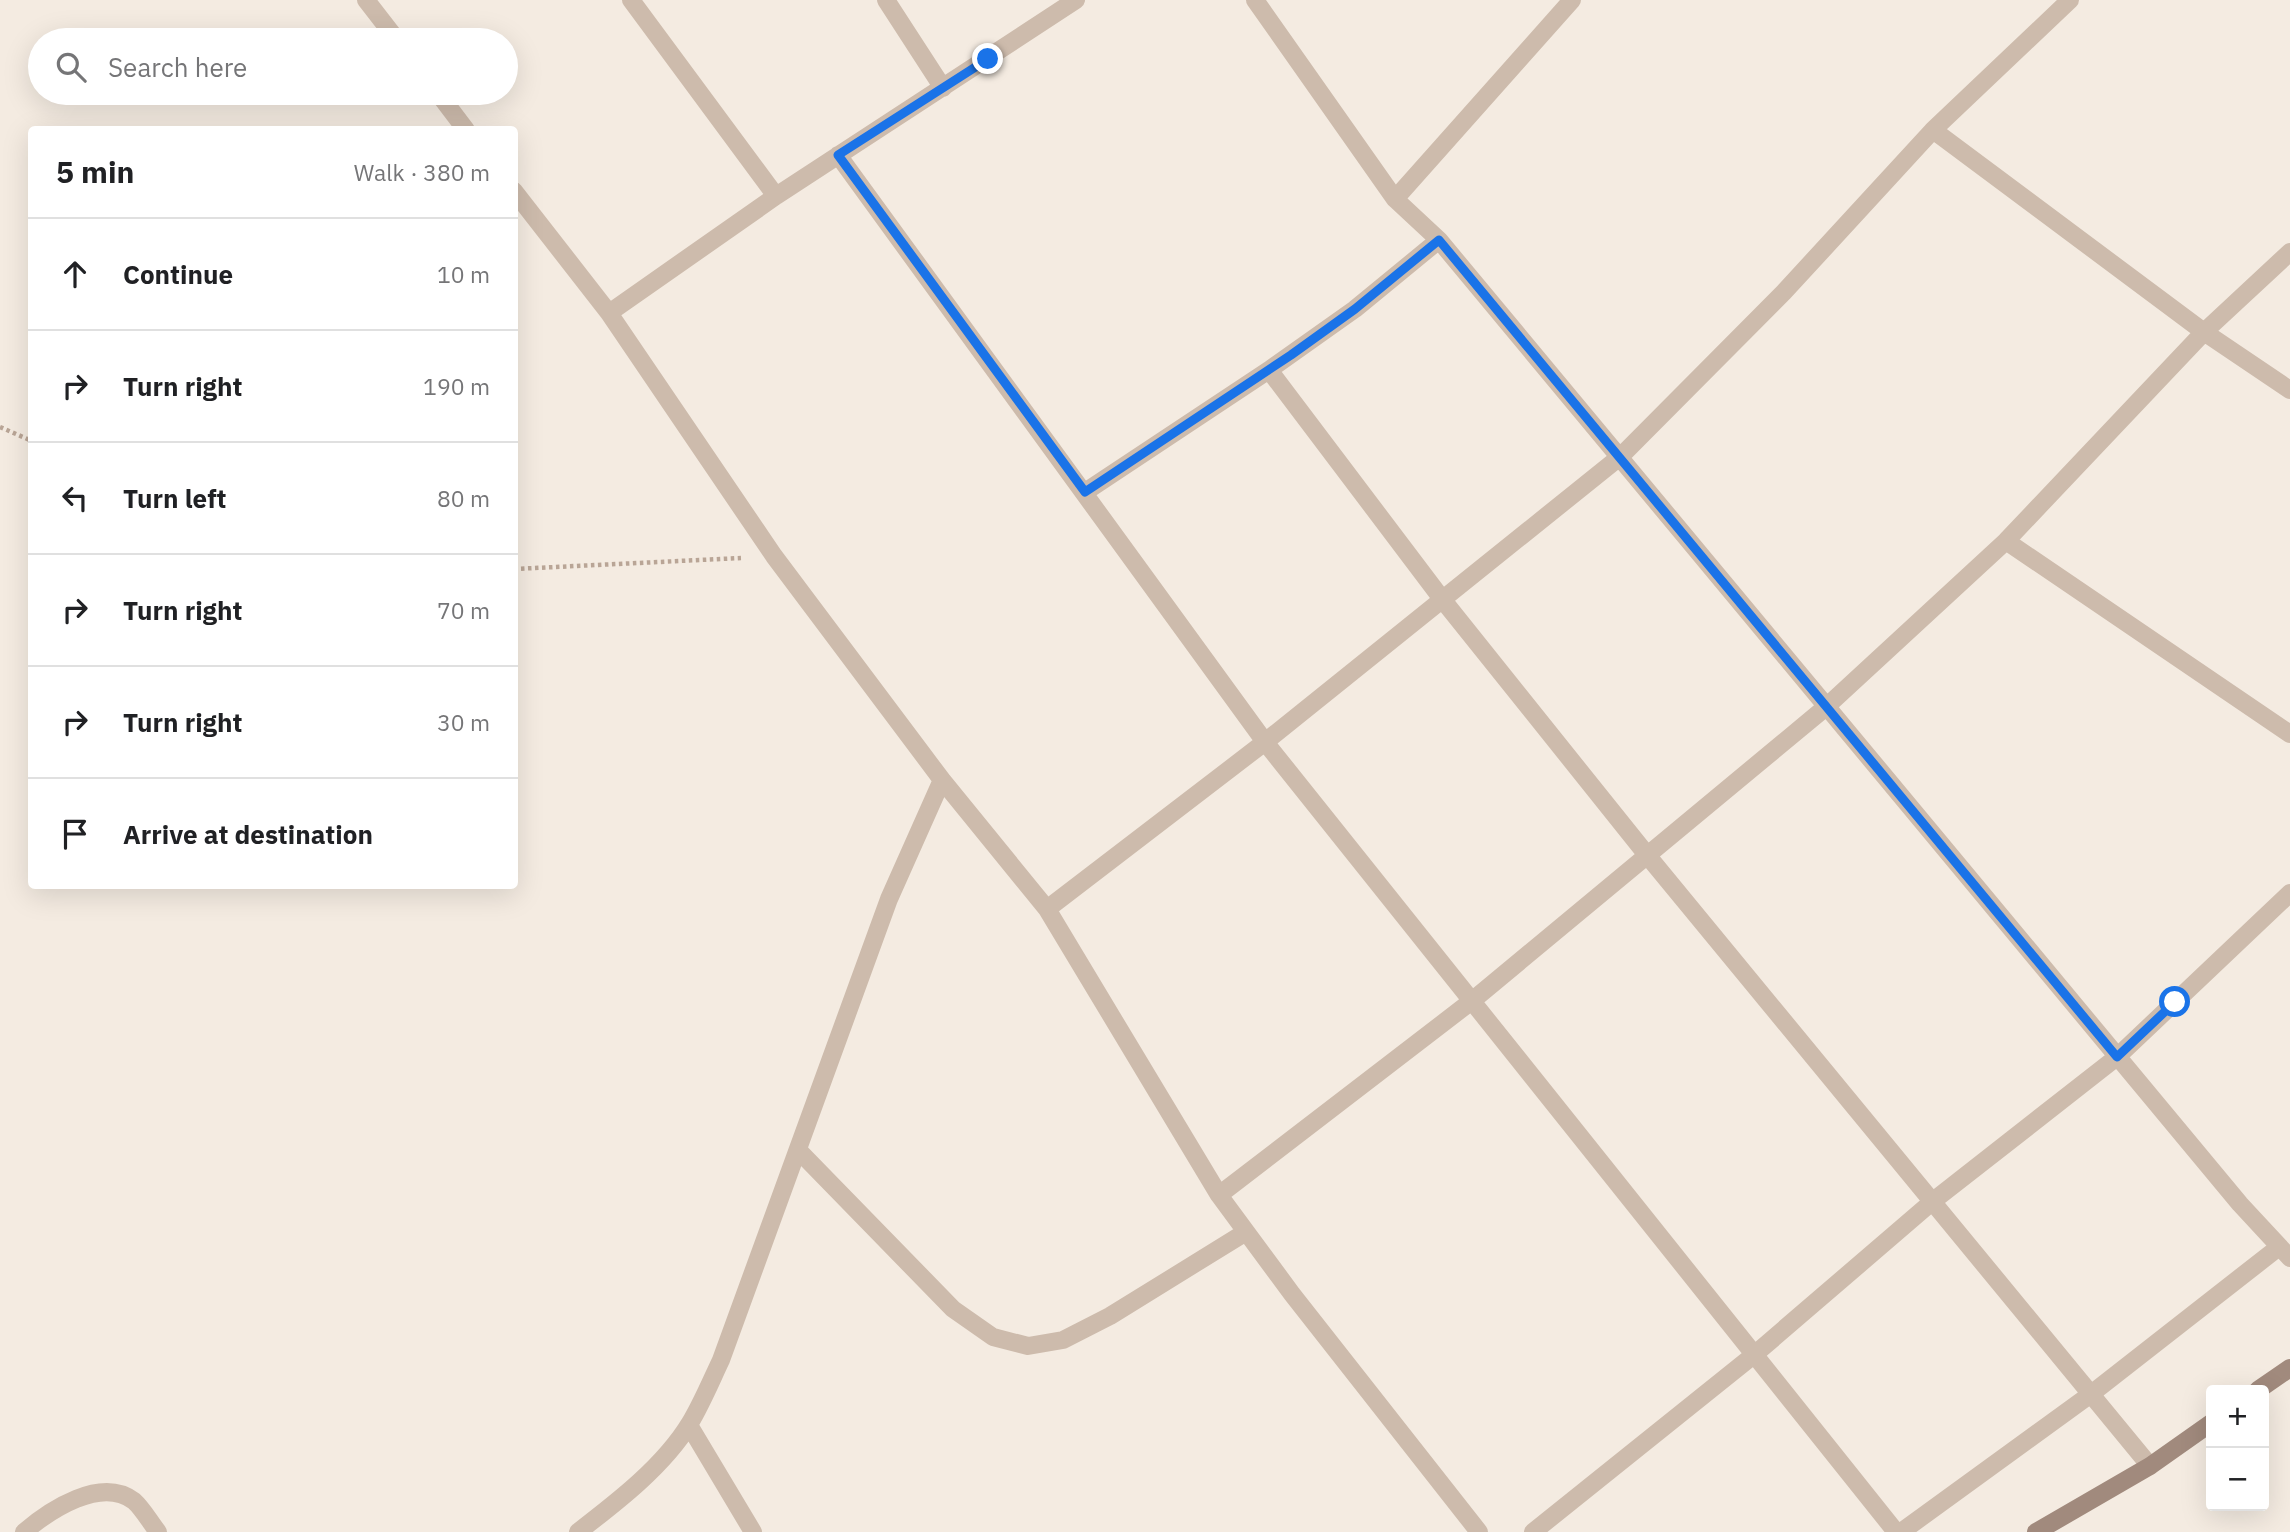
<!DOCTYPE html>
<html lang="en">
<head>
<meta charset="utf-8">
<style>
	:root { --surface:#fff; --page:#f2f2f2; --text:#202124; --muted:#757577; --line:#e0e0e0 }
	body { margin:0; font-family:"IBM Plex Sans",sans-serif; background:var(--page); color:var(--text) }
	.controls { position:absolute; right:21px; bottom:21px; display:grid; overflow:hidden; border-radius:7px; box-shadow:0 7px 28px #0002 }
	.controls button { width:63px; height:63px; display:grid; place-items:center; padding:0; border:0; border-bottom:2px solid var(--line); background:var(--surface); color:var(--text); font:35px sans-serif }
	.stop { position:absolute; width:21px; height:21px; margin:-16px; border:5px solid #1a73e8; border-radius:50%; background:#fff }
	.stop.end { background:#1a73e8; border-color:#fff; box-shadow:0 2px 7px #0008 }
	.list { margin:0; padding:0; list-style:none }
	h2 { display:flex; justify-content:space-between; align-items:center; height:91px; margin:0; padding:0 28px; font-size:30px }
	h2 small { font-size:23px; font-weight:400; color:var(--muted) }
	.list li { display:grid; grid-template-columns:46px 1fr auto; gap:21px; align-items:center; box-sizing:border-box; height:112px; padding:0 28px; border-top:2px solid var(--line) }
	.list b { display:block; font-size:26px; white-space:nowrap }
	.list em { font-size:23px; font-style:normal; color:var(--muted) }
	.icon { flex:none; width:38px; height:38px; fill:none; stroke:currentColor; stroke-width:2; stroke-linecap:round; stroke-linejoin:round }
	.map { position:relative; flex:none; width:2290px; height:1532px; overflow:hidden }
	.search { position:absolute; background:var(--surface); box-shadow:0 7px 28px #0002; left:28px; top:28px; width:490px; height:77px; display:flex; align-items:center; gap:18px; box-sizing:border-box; padding:0 24px; border-radius:38px; color:var(--muted); font-size:26px }
	.panel { position:absolute; background:var(--surface); box-shadow:0 7px 28px #0002; left:28px; top:126px; width:490px; height:763px; border-radius:7px }
	.map>svg:first-child { display:block }
	.lines { fill:none; stroke-linecap:round; stroke-linejoin:round }
	.path { stroke:#b9a596; stroke-width:4.5; stroke-dasharray:3.5 3.5; stroke-linecap:butt }
	.street { stroke:#cdbbac; stroke-width:18 }
	.secondary { stroke:#a18a7d; stroke-width:18 }
	.route { stroke:#1a73e8; stroke-width:9 }
</style>
</head>
<body>
<div class="map">
<svg width="2290" height="1532" viewBox="0 0 2290 1532">
	<rect width="100%" height="100%" fill="#f4ebe1"/>
	<g class="lines">
		<path class="path" d="M0,427l32,14
			M514,569l227,-11"/>
		<path class="street" d="M366,0l31,40
			M631,0l145,196
			M886,0l57,88
			M1255,0l140,199 44,41 801,964 50,54
			M438,93l28,37
			M1933,130l271,202 86,58
			M838,155l427,587 631,790
			M514,191l95,122 165,243 168,224 105,129 172,286 73,99 187,238
			M1395,199l177,-199
			M609,313l167,-117 300,-196
			M1269,370l173,229 205,256 503,611
			M1085,492l184,-122 86,-61 84,-69
			M2006,541l284,193
			M1047,909l218,-167 356,-286 163,-164 149,-162 137,-130
			M798,1150l155,159 40,28 35,9 35,-6 47,-24 136,-84
			M1219,1195l254,-195 353,-293 180,-166 198,-209 86,-80
			M689,1425l64,107
			M24,1532c26,-22 77,-56 110,-31 9,8 16,21 24,31
			M578,1532c39,-30 86,-66 112,-109 12,-20 21,-42 31,-63l168,-461 53,-119
			M1533,1532l222,-178 178,-153 184,-144 173,-164
			M1901,1532l190,-138 188,-147"/>
		<path class="secondary" d="M2258,1390l32,-22
			M2036,1532l114,-66 61,-43"/>
	</g>
	<g class="lines">
		<path class="route" d="M988,59l-150,96 247,337 206,-137 64,-46 84,-69 678,817 58,-55"/>
	</g>
</svg>
<div class="controls">
<button>+</button>
<button>−</button>
</div>
<div class="stop" style="left:2175px;top:1002px"></div>
<div class="stop end" style="left:988px;top:59px"></div>
<div class="search"><svg class="icon" aria-label="search" viewBox="0 0 24 24"><circle cx="10" cy="10" r="6"/><path d="M15 15l6 6"/></svg>Search here</div>
<section class="panel">
<h2>5 min<small>Walk · 380 m</small></h2>
<ul class="list">
<li><svg class="icon" aria-label="ahead" viewBox="0 0 24 24"><path d="M12 20V5M6 11l6-6 6 6"/></svg><div><b>Continue</b></div><em>10 m</em></li>
<li><svg class="icon" aria-label="right" viewBox="0 0 24 24"><path d="M7 20v-9h11M14 6l5 5-5 5"/></svg><div><b>Turn right</b></div><em>190 m</em></li>
<li><svg class="icon" aria-label="left" viewBox="0 0 24 24"><path d="M17 20v-9H6M10 6l-5 5 5 5"/></svg><div><b>Turn left</b></div><em>80 m</em></li>
<li><svg class="icon" aria-label="right" viewBox="0 0 24 24"><path d="M7 20v-9h11M14 6l5 5-5 5"/></svg><div><b>Turn right</b></div><em>70 m</em></li>
<li><svg class="icon" aria-label="right" viewBox="0 0 24 24"><path d="M7 20v-9h11M14 6l5 5-5 5"/></svg><div><b>Turn right</b></div><em>30 m</em></li>
<li><svg class="icon" aria-label="arrive" viewBox="0 0 24 24"><path d="M6 21V4h12l-3 4 3 4H6"/></svg><div><b>Arrive at destination</b></div></li>
</ul>
</section>
</div>
</body>
</html>
